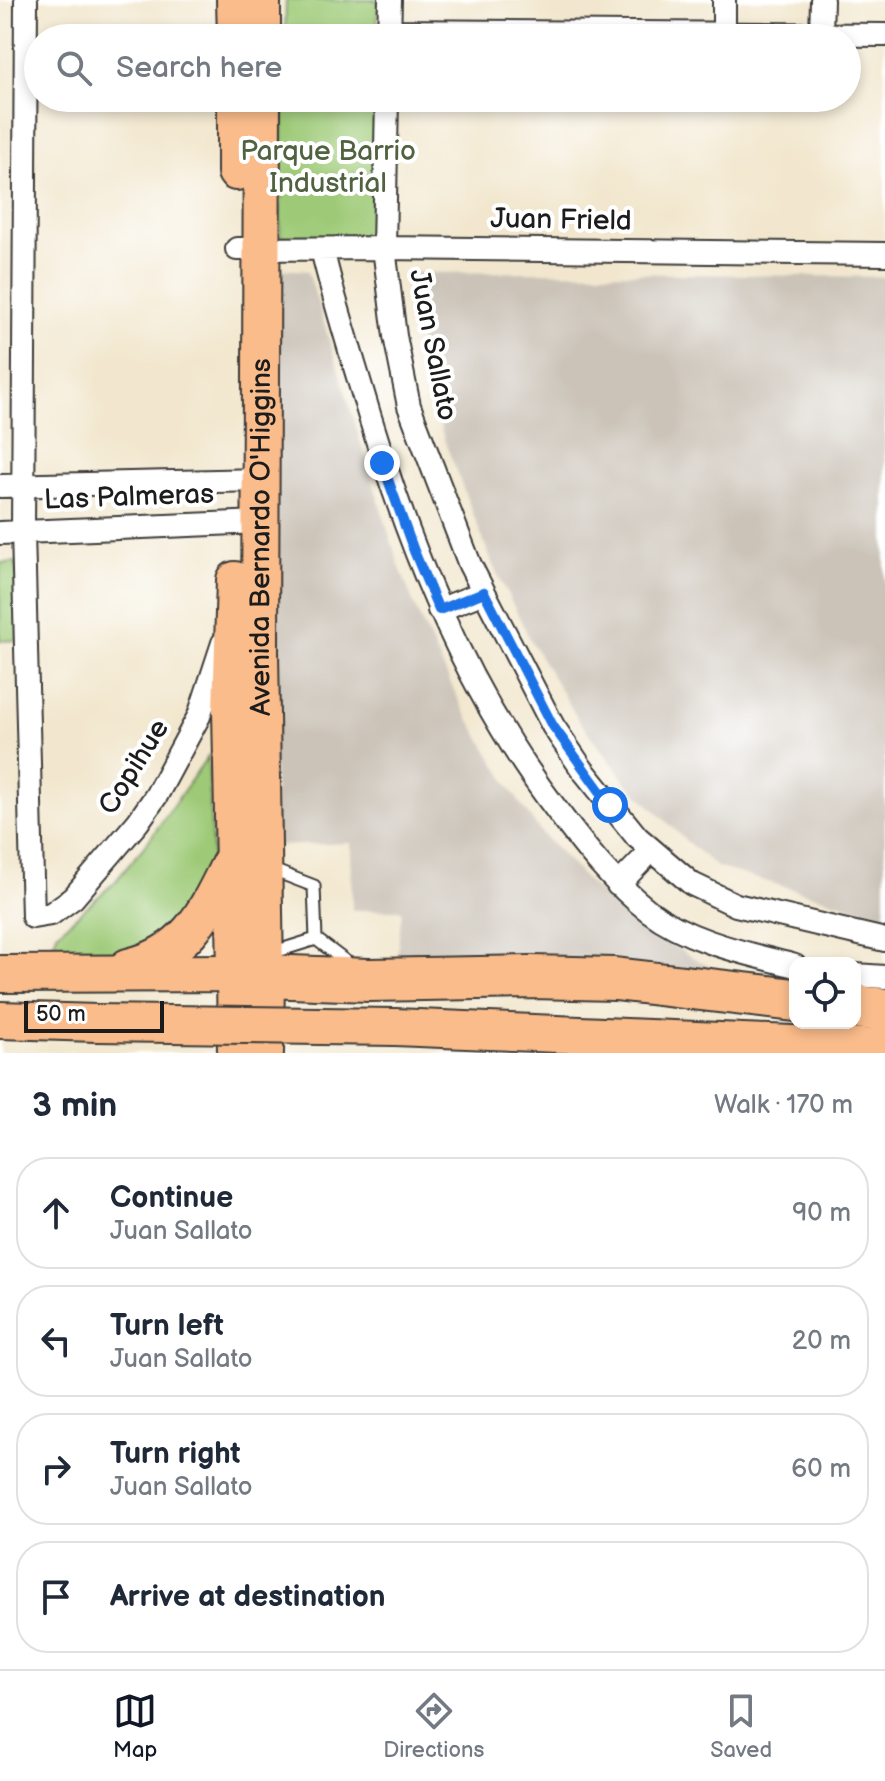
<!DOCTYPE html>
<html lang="en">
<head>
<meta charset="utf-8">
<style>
	:root { --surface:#fff; --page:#f2f2f3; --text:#1f2937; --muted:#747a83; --line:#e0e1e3; --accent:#111827 }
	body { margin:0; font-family:"Balsamiq Sans",sans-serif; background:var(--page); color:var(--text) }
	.controls { position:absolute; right:24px; bottom:24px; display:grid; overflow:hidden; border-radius:16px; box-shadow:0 4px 12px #0003 }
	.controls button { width:72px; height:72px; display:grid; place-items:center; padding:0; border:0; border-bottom:2px solid var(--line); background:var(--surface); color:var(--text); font:40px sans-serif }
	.scale { position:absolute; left:24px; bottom:20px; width:140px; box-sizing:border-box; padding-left:8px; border:4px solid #1c1c1c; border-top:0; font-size:22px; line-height:28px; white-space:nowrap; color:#1c1c1c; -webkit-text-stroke:6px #fff; paint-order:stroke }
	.stop { position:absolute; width:24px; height:24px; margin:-18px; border:6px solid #1a73e8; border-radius:50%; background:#fff }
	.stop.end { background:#1a73e8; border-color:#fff; box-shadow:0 2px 8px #0008 }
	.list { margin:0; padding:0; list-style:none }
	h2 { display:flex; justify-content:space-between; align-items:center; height:104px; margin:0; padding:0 32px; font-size:34px }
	h2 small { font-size:26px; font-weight:400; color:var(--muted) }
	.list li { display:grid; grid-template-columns:52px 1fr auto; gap:24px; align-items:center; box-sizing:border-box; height:112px; margin:0 16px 16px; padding:0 16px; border:2px solid var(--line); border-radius:32px }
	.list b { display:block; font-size:30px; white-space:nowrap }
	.list p { margin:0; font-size:26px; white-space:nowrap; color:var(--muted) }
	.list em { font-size:26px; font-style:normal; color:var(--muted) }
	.icon { flex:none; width:44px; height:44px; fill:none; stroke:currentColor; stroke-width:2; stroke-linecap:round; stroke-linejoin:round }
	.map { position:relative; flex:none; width:885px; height:1053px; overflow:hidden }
	.search { position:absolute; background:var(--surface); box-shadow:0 4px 12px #0003; left:24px; right:24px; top:24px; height:88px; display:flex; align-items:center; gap:20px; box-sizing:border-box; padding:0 28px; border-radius:44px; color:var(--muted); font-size:30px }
	.sheet { height:616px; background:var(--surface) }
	nav { display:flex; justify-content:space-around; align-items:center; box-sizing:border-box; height:112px; border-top:2px solid var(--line); background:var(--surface); font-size:22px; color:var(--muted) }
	nav a { display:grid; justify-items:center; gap:4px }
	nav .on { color:var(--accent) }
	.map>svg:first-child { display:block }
	.industrial { fill:#cbc3b8 }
	.green { fill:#9eca77; stroke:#5d734a; stroke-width:2 }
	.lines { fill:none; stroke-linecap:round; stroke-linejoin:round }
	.service-casing { stroke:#3c3a37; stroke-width:15 }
	.minor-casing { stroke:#3c3a37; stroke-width:26 }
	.primary-casing { stroke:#3c3a37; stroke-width:40 }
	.trunk-casing { stroke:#3c3a37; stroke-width:42 }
	.motorway-casing { stroke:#3c3a37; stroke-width:46 }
	.service { stroke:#fff; stroke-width:11 }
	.minor { stroke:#fff; stroke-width:22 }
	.primary { stroke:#fabc8b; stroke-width:36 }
	.trunk { stroke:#fabc8b; stroke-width:38 }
	.motorway { stroke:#fabc8b; stroke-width:42 }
	.primary-bridge-casing { stroke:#3c3a37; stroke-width:40; stroke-linecap:butt }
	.primary-bridge { stroke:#fabc8b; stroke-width:36 }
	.route { stroke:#1a73e8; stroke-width:10 }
	.labels { text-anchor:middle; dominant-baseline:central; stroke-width:8; stroke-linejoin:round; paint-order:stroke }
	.park-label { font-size:28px; fill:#506240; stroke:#fff }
	.street-label { font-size:28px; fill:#1c1c1c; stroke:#fff }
</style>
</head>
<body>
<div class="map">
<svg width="885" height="1053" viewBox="0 0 885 1053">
	<rect width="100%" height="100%" fill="#fff"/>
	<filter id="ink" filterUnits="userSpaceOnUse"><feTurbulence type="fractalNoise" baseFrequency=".0125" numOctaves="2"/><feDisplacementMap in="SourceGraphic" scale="16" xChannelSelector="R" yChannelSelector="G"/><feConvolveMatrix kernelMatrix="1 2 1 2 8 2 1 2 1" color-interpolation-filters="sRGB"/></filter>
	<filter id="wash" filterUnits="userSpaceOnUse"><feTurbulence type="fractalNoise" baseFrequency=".006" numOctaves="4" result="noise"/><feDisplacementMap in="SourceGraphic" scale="32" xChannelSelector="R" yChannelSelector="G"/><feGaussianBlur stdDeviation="1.8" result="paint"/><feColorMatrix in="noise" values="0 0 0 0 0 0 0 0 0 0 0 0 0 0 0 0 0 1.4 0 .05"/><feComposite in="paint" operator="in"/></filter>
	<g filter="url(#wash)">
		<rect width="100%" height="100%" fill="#f2e7ce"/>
		<path class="industrial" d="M268,268l40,3 89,289 19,50 46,97 51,86 29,41 49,51 55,44 44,27 105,55 -398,-55 5,-46h-50l-1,-67 -76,3z
			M541,272l344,5v639l-168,-49 -32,-27 -59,-58 -48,-63 -46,-76 -39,-78 -47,-120 -22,-72 -15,-100z"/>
		<path class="green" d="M286,0h92l-1,38h-92z
			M284,98h91l-4,138 -91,1z
			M16,562l2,78 -18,1v-78z
			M208,756l5,122c-13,17 -27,41 -44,53 -36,27 -76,27 -120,28l8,-26 58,-51 32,-39z"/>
	</g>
	<g filter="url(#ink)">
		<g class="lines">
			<defs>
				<path id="service" d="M270,869l44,17 2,53 37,28
					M271,953l45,-14"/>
				<path id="minor" d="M26,0l-3,532 10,385 18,-3 22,-16 65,-76 18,-26 43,-80 24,-73
					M389,31l496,4
					M724,34v-34
					M821,35l1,-35
					M389,38l1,-38
					M387,98l-3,150 11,88 14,70 61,159 83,161 29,43 55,68 55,47 44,21 149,35
					M237,249l147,-1 501,6
					M322,249c10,43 23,85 36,128 45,156 102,307 201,436 27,36 55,71 90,98 41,31 97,42 146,55
					M0,486l260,-6
					M0,533l260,-11
					M439,610l45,-18
					M618,885l32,-33
					M855,975l30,2"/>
				<g id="primary">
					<path d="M235,0l1,38"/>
					<path d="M262,0v38"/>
					<path d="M236,98v74"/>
					<path d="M235,580l-4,130 5,263"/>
					<path d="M128,967c60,-14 77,-54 102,-104"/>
					<path id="s1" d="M0,974l236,-1 29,3 -5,-325 2,-553"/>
					<path d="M0,1020l97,3"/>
					<path d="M395,1027l490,21"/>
				</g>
				<path id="trunk" d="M236,973l1,80
					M264,1053l1,-77"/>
				<path id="motorway" d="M265,976l104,4 163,-3 83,2 180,21
					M855,1007l30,3"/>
			</defs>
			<use href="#service" class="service-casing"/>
			<use href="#minor" class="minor-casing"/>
			<use href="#primary" class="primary-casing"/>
			<use href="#trunk" class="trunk-casing"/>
			<use href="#motorway" class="motorway-casing"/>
			<use href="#service" class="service"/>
			<use href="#minor" class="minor"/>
			<use href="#primary" class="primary"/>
			<use href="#trunk" class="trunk"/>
			<use href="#motorway" class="motorway"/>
			<defs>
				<path id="primary-bridge" d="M97,1023l298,4"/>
			</defs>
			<use href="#primary-bridge" class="primary-bridge-casing"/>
			<use href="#primary-bridge" class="primary-bridge"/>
		</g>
	</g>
	<g class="lines" filter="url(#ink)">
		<path class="route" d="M382,463l32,88 25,59 45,-18 69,134 57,79"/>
	</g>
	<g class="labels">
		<g class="park-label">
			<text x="328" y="151">Parque Barrio<tspan x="328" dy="32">Industrial</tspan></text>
		</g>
		<g class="street-label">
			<text transform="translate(561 220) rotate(1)">Juan Frield</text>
			<text transform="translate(433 345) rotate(79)">Juan Sallato</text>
			<text transform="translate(129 497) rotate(-2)">Las Palmeras</text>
			<text stroke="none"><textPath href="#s1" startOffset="704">Avenida Bernardo O'Higgins</textPath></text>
			<text transform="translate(134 767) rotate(-58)">Copihue</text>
		</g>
	</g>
</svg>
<div class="controls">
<button><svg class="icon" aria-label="locate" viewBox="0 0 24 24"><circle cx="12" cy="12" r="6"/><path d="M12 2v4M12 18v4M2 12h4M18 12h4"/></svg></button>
</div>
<div class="scale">50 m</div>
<div class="stop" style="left:610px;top:805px"></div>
<div class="stop end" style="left:382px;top:463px"></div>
<div class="search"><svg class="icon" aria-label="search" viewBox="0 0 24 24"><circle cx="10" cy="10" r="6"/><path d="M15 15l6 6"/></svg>Search here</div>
</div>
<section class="sheet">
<h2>3 min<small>Walk · 170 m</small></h2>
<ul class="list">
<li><svg class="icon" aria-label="ahead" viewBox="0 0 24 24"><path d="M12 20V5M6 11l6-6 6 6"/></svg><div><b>Continue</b><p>Juan Sallato</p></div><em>90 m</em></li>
<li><svg class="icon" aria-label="left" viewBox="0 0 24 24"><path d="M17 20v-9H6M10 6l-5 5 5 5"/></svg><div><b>Turn left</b><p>Juan Sallato</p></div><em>20 m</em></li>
<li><svg class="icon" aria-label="right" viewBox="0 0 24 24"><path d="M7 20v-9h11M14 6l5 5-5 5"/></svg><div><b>Turn right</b><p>Juan Sallato</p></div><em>60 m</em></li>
<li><svg class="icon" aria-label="arrive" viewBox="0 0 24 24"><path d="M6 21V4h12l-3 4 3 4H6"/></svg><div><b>Arrive at destination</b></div></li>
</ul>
</section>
<nav>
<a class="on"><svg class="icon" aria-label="map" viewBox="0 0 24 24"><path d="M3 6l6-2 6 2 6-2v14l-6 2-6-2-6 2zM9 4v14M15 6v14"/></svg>Map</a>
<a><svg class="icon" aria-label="directions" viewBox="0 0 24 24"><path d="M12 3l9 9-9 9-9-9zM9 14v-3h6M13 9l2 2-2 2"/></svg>Directions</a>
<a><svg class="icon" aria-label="saved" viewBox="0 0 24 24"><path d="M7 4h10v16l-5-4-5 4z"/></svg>Saved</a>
</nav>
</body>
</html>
